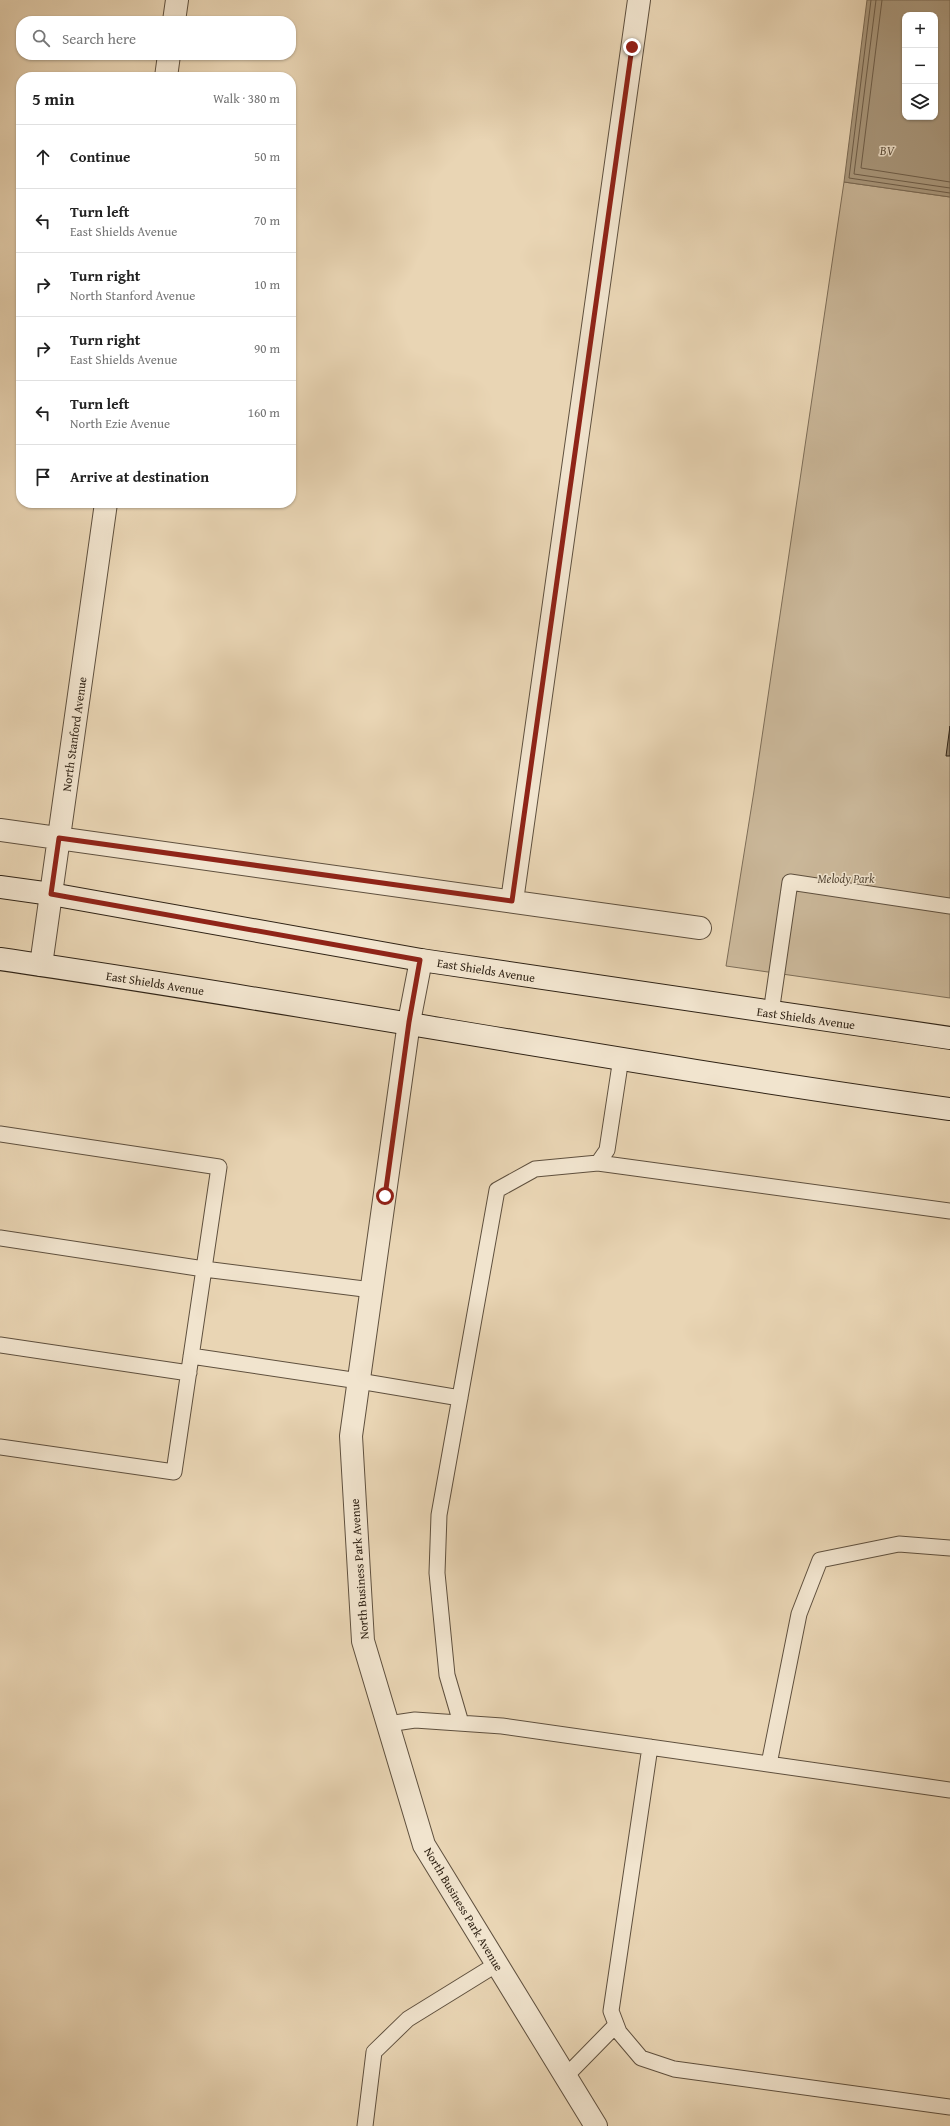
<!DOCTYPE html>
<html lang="en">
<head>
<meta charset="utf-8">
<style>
	:root { --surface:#fff; --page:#f2f2f2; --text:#222; --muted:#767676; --line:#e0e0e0 }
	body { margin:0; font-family:"Gentium Book Plus",serif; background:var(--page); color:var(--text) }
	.controls { position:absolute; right:12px; top:12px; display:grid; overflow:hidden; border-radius:8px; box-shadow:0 1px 3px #0004 }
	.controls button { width:36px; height:36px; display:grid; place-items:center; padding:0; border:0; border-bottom:1px solid var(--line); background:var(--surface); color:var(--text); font:20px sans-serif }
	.stop { position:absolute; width:12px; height:12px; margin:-9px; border:3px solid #8f2418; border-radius:50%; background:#fff }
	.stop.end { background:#8f2418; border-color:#fff; box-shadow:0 1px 4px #0008 }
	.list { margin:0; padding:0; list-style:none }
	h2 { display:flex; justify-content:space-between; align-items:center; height:52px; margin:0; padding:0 16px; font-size:17px }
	h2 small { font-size:13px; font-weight:400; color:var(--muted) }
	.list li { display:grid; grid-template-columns:26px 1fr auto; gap:12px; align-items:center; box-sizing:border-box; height:64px; padding:0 16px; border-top:1px solid var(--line) }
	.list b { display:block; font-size:15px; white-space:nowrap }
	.list p { margin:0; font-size:13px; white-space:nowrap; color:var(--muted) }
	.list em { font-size:13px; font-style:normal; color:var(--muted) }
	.icon { flex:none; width:22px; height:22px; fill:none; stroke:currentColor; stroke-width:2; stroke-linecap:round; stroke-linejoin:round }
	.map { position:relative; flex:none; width:950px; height:2126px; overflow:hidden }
	.search { position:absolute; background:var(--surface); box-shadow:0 1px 3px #0004; left:16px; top:16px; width:280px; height:44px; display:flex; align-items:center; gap:10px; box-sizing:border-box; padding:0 14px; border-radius:16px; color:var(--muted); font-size:15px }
	.panel { position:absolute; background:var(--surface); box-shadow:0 1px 3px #0004; left:16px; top:72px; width:280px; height:436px; border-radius:16px }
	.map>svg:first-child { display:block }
	.green { fill:#cab799; stroke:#7e6e58 }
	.water { fill:#aa997e; stroke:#7a6a54; fill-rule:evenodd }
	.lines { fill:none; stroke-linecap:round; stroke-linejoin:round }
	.shore { stroke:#6e5e4a; stroke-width:1 }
	.building { fill:#918068; stroke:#312416 }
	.lane-casing { stroke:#5f503e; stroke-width:17 }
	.street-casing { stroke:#5f503e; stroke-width:24 }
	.secondary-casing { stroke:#312416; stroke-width:24 }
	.lane { stroke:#f1e4ce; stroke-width:15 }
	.street { stroke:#f1e4ce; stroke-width:22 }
	.secondary { stroke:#f1e4ce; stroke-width:22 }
	.route { stroke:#8f2418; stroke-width:5 }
	.labels { text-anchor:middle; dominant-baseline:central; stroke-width:3; stroke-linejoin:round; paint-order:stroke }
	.street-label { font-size:12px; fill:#312416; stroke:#f1e4ce }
	.park-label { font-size:12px; font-style:italic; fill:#574937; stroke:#f1e4ce }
	.water-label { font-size:13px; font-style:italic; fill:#5b4d3a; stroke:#f1e4ce }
</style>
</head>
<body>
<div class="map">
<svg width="950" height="2126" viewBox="0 0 950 2126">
	<rect width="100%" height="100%" fill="#e9d5b4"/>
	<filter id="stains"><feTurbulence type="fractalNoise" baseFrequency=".005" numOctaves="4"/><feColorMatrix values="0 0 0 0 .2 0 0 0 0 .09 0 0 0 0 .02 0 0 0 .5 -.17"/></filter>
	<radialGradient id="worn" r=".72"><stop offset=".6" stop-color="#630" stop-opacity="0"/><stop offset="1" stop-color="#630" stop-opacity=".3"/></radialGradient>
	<path class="green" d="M844,182l106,15v801l-224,-32 28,-175z"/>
	<path class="water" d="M867,0h83v197l-106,-15zM905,15h30v102h-30z"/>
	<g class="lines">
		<path class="shore" d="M871,0l-22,178 101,15
			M876,0l-22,174 96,14
			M882,0l-21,168 89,14"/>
	</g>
	<path class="building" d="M950,726v30h-4z"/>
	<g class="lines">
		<defs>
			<path id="lane" d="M771,1013l19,-131 160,24
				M0,1134l219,33 -45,305 -174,-25
				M598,1163l352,48
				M0,1238l204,31 168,21
				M0,1345l189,28
				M191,1356l168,25 101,17
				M461,1723l-14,-48 -10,-102 2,-58 58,-325 38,-21 63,-6 9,-13 14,-92
				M388,1724l27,-4 87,6 448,64
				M650,1747l-39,264 8,21 22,26 33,11 276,38
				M769,1764l30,-150 21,-54 79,-16 51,4
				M566,2076l50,-51
				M365,2126l9,-74 34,-33 89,-55"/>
			<path id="street" d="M174,21l3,-21
				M166,77l3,-22
				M0,830l700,98
				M512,901l127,-901
				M421,960l-12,62 -58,414 12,205 61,204 172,281
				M41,965l65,-462"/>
			<path id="secondary" d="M0,887l51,7 370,66 529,78
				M0,959c317,46 632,106 950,150"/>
		</defs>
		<use href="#lane" class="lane-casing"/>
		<use href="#street" class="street-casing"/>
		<use href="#secondary" class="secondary-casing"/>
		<use href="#lane" class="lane"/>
		<use href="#street" class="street"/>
		<use href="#secondary" class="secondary"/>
	</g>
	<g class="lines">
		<path class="route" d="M385,1196l24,-174 11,-62 -369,-66 8,-56 453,63 120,-854"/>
	</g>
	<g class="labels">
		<g class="street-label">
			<text transform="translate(74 734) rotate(-82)">North Stanford Avenue</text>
			<text transform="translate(486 970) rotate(9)">East Shields Avenue</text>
			<text transform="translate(155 983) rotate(9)">East Shields Avenue</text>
			<text transform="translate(806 1018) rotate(8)">East Shields Avenue</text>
			<text transform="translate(359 1569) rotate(-94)">North Business Park Avenue</text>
			<text transform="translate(464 1909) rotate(59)">North Business Park Avenue</text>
		</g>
		<g class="park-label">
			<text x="846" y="878">Melody Park</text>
		</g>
		<g class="water-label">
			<text x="887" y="150">BV</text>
		</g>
	</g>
	<rect width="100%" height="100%" filter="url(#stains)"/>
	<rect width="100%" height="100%" fill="url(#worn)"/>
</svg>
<div class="controls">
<button>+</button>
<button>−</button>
<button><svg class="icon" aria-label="layers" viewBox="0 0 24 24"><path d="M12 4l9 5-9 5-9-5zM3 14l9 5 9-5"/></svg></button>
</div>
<div class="stop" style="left:385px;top:1196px"></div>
<div class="stop end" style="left:632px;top:47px"></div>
<div class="search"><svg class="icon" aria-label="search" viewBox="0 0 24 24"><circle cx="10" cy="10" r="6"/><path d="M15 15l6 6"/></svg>Search here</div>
<section class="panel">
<h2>5 min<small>Walk · 380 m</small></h2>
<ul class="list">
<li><svg class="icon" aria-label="ahead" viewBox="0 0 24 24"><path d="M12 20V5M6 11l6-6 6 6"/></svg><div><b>Continue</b></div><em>50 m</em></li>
<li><svg class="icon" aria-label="left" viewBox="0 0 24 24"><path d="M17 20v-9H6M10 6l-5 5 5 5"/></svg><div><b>Turn left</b><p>East Shields Avenue</p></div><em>70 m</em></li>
<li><svg class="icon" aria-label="right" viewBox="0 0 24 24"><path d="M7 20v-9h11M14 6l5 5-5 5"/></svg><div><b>Turn right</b><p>North Stanford Avenue</p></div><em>10 m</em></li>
<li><svg class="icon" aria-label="right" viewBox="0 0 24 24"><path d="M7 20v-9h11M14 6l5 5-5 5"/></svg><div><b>Turn right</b><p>East Shields Avenue</p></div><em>90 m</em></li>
<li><svg class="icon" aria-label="left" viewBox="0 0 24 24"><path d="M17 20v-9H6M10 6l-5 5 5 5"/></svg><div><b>Turn left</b><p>North Ezie Avenue</p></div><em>160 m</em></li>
<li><svg class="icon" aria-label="arrive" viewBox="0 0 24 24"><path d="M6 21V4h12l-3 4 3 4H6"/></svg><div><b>Arrive at destination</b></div></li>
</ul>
</section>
</div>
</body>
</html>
